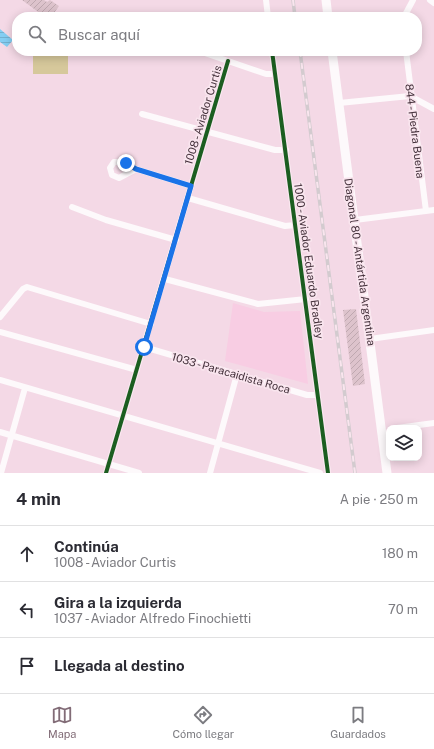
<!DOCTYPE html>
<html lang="es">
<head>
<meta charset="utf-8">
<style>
	:root { --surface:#fff; --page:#f2f2f3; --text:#2b2b33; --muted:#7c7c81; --line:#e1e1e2; --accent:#826c77 }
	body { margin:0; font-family:"Public Sans",sans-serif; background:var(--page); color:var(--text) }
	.controls { position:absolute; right:12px; bottom:12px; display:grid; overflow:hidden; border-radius:8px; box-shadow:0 2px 10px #0003 }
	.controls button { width:36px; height:36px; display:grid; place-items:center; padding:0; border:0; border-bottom:1px solid var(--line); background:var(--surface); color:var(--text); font:20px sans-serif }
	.stop { position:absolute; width:12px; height:12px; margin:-9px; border:3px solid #1a73e8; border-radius:50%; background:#fff }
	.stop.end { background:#1a73e8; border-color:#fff; box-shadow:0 1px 4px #0008 }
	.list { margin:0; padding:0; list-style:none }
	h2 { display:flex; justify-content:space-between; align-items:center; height:52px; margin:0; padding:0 16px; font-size:17px }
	h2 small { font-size:13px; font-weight:400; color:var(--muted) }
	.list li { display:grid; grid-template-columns:26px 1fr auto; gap:12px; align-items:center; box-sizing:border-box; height:56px; padding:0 16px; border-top:1px solid var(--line) }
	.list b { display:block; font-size:15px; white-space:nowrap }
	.list p { margin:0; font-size:13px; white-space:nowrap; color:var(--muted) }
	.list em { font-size:13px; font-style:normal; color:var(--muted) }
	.icon { flex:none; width:22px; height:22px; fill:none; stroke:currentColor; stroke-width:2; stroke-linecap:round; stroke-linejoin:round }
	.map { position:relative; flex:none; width:434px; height:473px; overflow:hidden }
	.search { position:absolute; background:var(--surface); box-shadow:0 2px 10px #0003; left:12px; right:12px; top:12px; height:44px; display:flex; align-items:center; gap:10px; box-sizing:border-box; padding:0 14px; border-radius:16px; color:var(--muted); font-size:15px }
	.sheet { height:220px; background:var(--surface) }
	nav { display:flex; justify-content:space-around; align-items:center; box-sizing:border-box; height:56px; border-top:1px solid var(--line); background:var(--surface); font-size:11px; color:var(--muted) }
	nav a { display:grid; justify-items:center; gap:2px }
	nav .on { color:var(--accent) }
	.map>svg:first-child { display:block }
	.built { fill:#f8cde3 }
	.grass { fill:#d6c89b }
	.water { fill:url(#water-rules) }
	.building { fill:url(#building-hatch) }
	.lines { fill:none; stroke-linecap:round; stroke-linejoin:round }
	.street { stroke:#fdf9fb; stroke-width:6 }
	.secondary { stroke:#fdf9fb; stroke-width:9 }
	.rail-casing { stroke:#d3cbcf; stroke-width:3.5 }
	.rail { stroke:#f9e5ee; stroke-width:2; stroke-dasharray:6; stroke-linecap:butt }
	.cycleway-casing { stroke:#f9e5ee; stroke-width:6 }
	.cycleway { stroke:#1b5e20; stroke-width:4 }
	.route { stroke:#1a73e8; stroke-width:5 }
	.labels { text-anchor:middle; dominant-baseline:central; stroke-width:3.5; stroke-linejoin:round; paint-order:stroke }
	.street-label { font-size:11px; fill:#44313b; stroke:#f9e5ee }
</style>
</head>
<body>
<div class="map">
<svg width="434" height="473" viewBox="0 0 434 473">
	<defs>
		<pattern id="water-rules" width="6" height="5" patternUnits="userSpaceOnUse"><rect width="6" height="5" fill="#84cef2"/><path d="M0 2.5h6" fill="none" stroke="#73b1d0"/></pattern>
		<pattern id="building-hatch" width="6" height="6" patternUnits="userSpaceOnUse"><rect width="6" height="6" fill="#ddc3cc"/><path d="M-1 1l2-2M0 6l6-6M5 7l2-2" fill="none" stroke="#bfa8b0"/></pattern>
	</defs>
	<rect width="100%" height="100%" fill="#f4d9e6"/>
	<path class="built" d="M233,303l31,9 36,-1 8,73 -83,-23z"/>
	<path class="grass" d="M33,52h35v22h-35z"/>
	<path class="water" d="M0,29l13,11 -6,7 -7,-5z"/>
	<path class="building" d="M22,0h22l3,2 3,-2 9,6 -8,11h-6z
		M356,309l9,75 -12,2 -10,-76z"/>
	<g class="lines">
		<path class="street" d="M266,0l2,17
			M430,0l4,3
			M404,17l9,-17
			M199,51l67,23h9
			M272,51l56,422
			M406,51l20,160
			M339,103l71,-7 24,13
			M142,114l133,36h11
			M136,169l-17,9 -7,-3 -2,-7 4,-6h8l14,7 55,17
			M188,198l97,28 10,-1
			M72,207l34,13 70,20
			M355,220l79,-10
			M165,279l93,25 48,-5
			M0,317l23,-28 4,-2 124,37
			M0,332l137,38
			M370,339l64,-9
			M144,347l163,48h10
			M0,380l320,93
			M397,428l37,-5
			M0,432l139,41
			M1,473l24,-85
			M106,473l122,-412
			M210,473l27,-99"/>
		<path class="secondary" d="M326,0l2,17
			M332,51l55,422"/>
		<defs>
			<path id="rail" d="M293,0l2,17
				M300,51l55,422"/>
		</defs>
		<use href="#rail" class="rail-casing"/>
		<use href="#rail" class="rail"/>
		<defs>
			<path id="cycleway" d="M272,51l56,422
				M106,473l122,-412"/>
		</defs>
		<use href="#cycleway" class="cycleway-casing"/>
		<use href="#cycleway" class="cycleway"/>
	</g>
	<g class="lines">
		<path class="route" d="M126,163l10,6 55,17 -47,161"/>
	</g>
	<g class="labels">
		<g class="street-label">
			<text transform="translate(203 115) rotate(-73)">1008 - Aviador Curtis</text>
			<text transform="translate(415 131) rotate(83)">844 - Piedra Buena</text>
			<text transform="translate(309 261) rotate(82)">1000 - Aviador Eduardo Bradley</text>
			<text transform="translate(360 262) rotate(82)">Diagonal 80 - Antártida Argentina</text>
			<text transform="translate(231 373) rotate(16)">1033 - Paracaidista Roca</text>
		</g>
	</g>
</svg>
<div class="controls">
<button><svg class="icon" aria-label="layers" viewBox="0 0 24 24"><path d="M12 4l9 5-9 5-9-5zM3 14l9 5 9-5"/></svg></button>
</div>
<div class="stop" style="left:144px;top:347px"></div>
<div class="stop end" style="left:126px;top:163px"></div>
<div class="search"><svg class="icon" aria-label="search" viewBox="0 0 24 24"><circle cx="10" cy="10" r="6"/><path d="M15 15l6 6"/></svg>Buscar aquí</div>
</div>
<section class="sheet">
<h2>4 min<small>A pie · 250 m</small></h2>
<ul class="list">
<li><svg class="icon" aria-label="ahead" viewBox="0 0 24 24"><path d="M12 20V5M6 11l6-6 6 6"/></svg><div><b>Continúa</b><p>1008 - Aviador Curtis</p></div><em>180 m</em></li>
<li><svg class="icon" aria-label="left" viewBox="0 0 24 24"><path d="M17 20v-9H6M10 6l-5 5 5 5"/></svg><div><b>Gira a la izquierda</b><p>1037 - Aviador Alfredo Finochietti</p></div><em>70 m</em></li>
<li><svg class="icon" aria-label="arrive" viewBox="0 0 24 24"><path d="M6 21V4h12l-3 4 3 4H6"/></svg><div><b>Llegada al destino</b></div></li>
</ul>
</section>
<nav>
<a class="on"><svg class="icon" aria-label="map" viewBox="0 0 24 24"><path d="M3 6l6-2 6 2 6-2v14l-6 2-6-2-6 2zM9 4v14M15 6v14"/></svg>Mapa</a>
<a><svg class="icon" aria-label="directions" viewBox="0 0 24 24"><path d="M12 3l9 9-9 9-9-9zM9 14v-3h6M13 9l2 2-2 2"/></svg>Cómo llegar</a>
<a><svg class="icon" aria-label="saved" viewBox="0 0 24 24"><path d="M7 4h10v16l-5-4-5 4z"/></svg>Guardados</a>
</nav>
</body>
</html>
